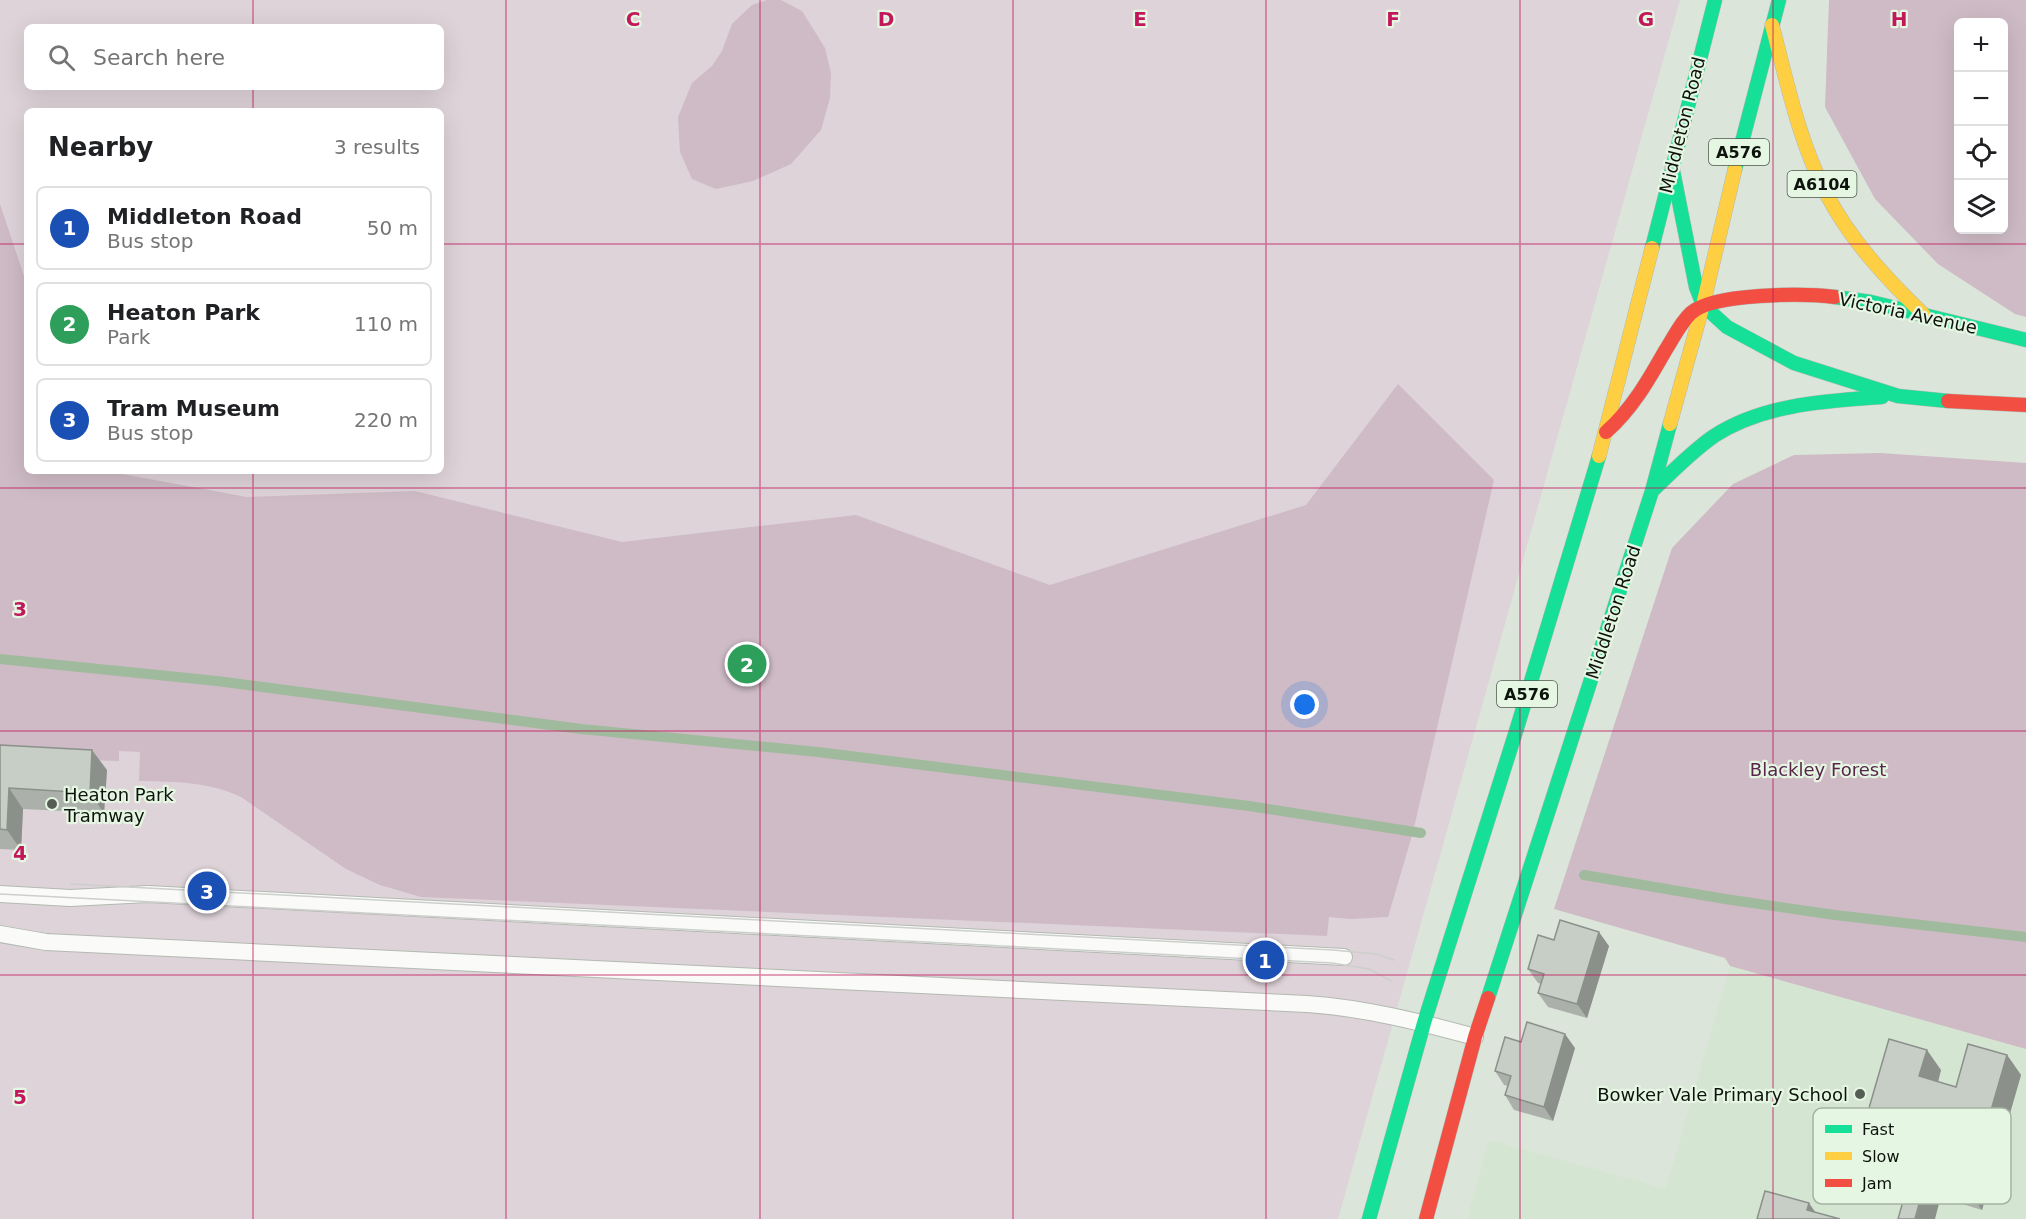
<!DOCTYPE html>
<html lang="en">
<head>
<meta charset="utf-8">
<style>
	:root { --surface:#fff; --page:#f6f6f6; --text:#202124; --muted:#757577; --line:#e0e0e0; --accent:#565d55 }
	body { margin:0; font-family:"DejaVu Sans",sans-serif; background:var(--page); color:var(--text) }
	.controls { position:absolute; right:18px; top:18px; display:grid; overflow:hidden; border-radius:9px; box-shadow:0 6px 24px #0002 }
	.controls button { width:54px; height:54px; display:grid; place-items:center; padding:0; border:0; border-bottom:2px solid var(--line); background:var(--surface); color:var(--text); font:30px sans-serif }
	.you { position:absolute; left:1305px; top:705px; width:21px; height:21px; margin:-15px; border:4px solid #fff; border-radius:50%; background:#1a73e8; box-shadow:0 0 0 9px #1a73e833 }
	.badge { display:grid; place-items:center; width:39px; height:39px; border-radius:50%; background:var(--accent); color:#fff; font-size:20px; font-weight:700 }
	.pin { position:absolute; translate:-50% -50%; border:3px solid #fff; box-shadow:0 2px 6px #0006 }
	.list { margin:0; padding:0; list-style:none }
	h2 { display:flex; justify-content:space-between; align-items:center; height:78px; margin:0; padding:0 24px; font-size:26px }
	h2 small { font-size:20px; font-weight:400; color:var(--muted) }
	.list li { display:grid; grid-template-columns:39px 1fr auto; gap:18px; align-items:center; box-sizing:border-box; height:84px; margin:0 12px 12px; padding:0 12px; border:2px solid var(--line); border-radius:9px }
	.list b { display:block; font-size:22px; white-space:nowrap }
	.list p { margin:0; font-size:20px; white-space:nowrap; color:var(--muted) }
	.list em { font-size:20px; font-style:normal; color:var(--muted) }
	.icon { flex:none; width:33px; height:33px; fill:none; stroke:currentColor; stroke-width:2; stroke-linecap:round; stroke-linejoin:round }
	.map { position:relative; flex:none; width:2026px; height:1219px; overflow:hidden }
	.search { position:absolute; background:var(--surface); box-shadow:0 6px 24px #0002; left:24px; top:24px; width:420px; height:66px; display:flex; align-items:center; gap:15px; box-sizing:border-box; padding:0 21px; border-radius:9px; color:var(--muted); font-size:22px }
	.panel { position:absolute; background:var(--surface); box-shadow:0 6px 24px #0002; left:24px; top:108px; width:420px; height:366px; border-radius:9px }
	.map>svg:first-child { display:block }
	.built { fill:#d4e5d2 }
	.green { fill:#ded3d8; fill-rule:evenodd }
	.forest { fill:#cebbc5; fill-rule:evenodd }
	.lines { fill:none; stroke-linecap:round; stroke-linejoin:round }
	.stream { stroke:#a0ba9d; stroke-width:10 }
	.lane-casing { stroke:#b2bab1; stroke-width:18 }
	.fast-casing { stroke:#b2bab1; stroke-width:15 }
	.slow-casing { stroke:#b2bab1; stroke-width:15 }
	.jam-casing { stroke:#b2bab1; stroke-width:15 }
	.lane { stroke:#fafbf9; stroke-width:16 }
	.fast { stroke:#16e098; stroke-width:14 }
	.slow { stroke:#ffcf43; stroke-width:14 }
	.jam { stroke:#f24e42; stroke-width:14 }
	.tram { stroke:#cdcfcc; stroke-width:1.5 }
	.wall { fill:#abb1aa }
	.shaded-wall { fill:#8b908b }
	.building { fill:#c7cec6; stroke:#8b908b; stroke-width:1.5 }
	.grid { fill:none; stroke:#c2185b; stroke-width:1.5; stroke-opacity:0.55 }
	.poi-dot { fill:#565d55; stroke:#e5f7e3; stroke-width:2 }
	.labels { text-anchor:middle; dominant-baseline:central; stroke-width:4.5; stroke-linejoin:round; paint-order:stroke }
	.shield { fill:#e5f7e3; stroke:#4e584d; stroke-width:1.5 }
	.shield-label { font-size:16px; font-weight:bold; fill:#0e140d }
	.street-label { font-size:18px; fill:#0e140d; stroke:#e5f7e3 }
	.park-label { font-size:18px; fill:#59254b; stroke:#e5f7e3 }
	.poi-label { font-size:18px; fill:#0e140d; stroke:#e5f7e3; text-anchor:start }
	.key { fill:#e5f7e3; stroke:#a4b3a3; stroke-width:1.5 }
	.key-label { font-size:16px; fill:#0e140d }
	.grid-label { font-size:20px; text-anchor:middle; font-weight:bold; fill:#c2185b; stroke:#e5f7e3; stroke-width:4.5; stroke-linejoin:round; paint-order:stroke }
</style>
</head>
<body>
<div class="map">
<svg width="2026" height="1219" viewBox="0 0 2026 1219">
	<rect width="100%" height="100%" fill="#dce5da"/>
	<path class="built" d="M1730,966l296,83v170h-559l22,-79 177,49z"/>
	<path class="green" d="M0,0h1680l-342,1219h-1338zM27,27h414v60h-414zM27,111h414v360h-414z"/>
	<path class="forest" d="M767,0h14l21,11 23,37 6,25 -1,25 -9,32 -30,34 -38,17 -37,8 -24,-10 -12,-27 -2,-35 14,-34 20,-17 10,-15 10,-27 20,-19z
		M1829,0h197v317l-11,-3 -77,-50 -63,-65 -50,-92zM2004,22v208h-46v-208z
		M0,204l27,81v186h79l141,26 168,-6 207,51 234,-27 194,70 256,-80 92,-121 96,96 -81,352 -25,85 -38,2 -21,-2 -2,19 -906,-39 -41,-12 -34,-16 -105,-72c-33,-16 -67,-15 -102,-16l1,-29 -21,-1v10l-119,-4z
		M1880,453l146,10v586l-296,-83 -5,-8 -171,-49 118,-361 61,-64 61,-29z"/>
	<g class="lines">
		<path class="stream" d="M0,659l217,22 364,48 237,23 431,54 172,27
			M1584,875l141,24 110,16 191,22"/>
		<defs>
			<path id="lane" d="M0,894l70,4 78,-4 1196,63
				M0,934l46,8 1261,62c58,4 113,18 168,33"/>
			<path id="fast" d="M1672,166l24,121 7,18 24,22 67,36 104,33 50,5
				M1735,169l44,-169
				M1652,248l63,-248
				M1835,297l36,5 155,38
				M1652,491c20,-19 39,-39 62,-55 49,-32 112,-35 168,-39
				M1488,998l164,-507 18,-67
				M1369,1219l55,-196 93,-295 82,-272"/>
			<path id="slow" d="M1772,25c15,57 27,117 55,170 24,46 60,84 97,120
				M1670,424l33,-119 32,-136
				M1599,456l53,-208"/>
			<path id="jam" d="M1948,401l78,4
				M1606,432c26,-23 42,-51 59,-81 8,-12 15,-28 26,-38 22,-20 113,-20 144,-16
				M1426,1219l49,-182 13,-39"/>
		</defs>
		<use href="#lane" class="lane-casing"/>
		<use href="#fast" class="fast-casing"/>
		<use href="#slow" class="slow-casing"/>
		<use href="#jam" class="jam-casing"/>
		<use href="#lane" class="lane"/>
		<use href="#fast" class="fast"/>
		<use href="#slow" class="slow"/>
		<use href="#jam" class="jam"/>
		<path class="tram" d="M71,884l1262,66 43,4 18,6
			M0,894l1332,69 37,6 22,12"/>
	</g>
	<path class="wall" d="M0,745l107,25 -3,43 -81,-4 -2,41 -21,-1z
		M1554,940l55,6 -22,72 -39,-11 -10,-14 3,-9 -3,-1 -10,-14z
		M1521,1042l54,6 -22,73 -39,-11 -9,-15 3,-9 -4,-1 -9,-14z
		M2007,1055l14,20 -39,135 -39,-12 -31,-28 -38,-11 -14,-20 81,-69 -3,12 18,5z"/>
	<path class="shaded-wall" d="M92,750l15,20 -3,43 -14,-20z
		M9,788l14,21 -2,41 -14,-20z
		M1599,932l10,14 -22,72 -10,-14z
		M1565,1034l10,14 -22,73 -9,-14z
		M1927,1050l14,20 -7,27 -15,-21z
		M2007,1055l14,20 -39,135 -14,-20z
		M1906,1125l14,21 -7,24 -15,-20z
		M1938,1134l15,21 -24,23 12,18 -6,23h-20z
		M1809,1203l11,16 -13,-9z"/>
	<path class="building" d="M0,745l92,5 -2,43 -81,-5 -2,42 -7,-1z
		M1560,920l39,12 -22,72 -39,-11 6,-19 -16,-5 10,-34 16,5z
		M1527,1022l38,12 -21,73 -39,-12 6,-19 -16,-5 10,-34 16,5z
		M1889,1039l38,11 -8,26 37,11 12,-43 39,11 -39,135 -39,-12 12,-43 -3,-1 -23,85h-17l25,-89 -17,-5 -8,25 -38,-11z
		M1765,1191l44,12 -2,7 33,9h-83z"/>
	<path class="grid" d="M253,0v27M506,0v1219M760,0v1219M1013,0v1219M1266,0v1219M1520,0v1219M1773,0v1219M253,87v24M0,244h27M441,244h1585M253,471v748M0,488h2026M0,731h2026M0,975h2026"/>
	<g class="poi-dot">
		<circle cx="52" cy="804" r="6"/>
		<circle cx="1860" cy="1094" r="6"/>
	</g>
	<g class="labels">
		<g class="shield">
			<rect x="1709" y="139" width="60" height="26" rx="4.5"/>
			<rect x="1787.5" y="171" width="69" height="26" rx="4.5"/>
			<rect x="1497" y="681" width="60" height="26" rx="4.5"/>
		</g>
		<g class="shield-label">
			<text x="1739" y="152">A576</text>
			<text x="1822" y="184">A6104</text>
			<text x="1527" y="694">A576</text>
		</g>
		<g class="street-label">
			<text transform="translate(1682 125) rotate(-76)">Middleton Road</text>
			<text transform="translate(1908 313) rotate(12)">Victoria Avenue</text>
			<text transform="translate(1613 612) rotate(-72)">Middleton Road</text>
		</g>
		<g class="park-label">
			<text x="1818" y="769">Blackley Forest</text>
		</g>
		<g class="poi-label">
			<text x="64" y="794">Heaton Park<tspan x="64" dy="21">Tramway</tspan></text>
			<text x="1848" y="1094" text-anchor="end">Bowker Vale Primary School</text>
		</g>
	</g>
	<rect x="1813" y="1108" width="198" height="96" rx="9" class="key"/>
	<rect x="1825" y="1125" width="27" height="8" fill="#16e098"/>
	<rect x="1825" y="1152" width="27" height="8" fill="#ffcf43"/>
	<rect x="1825" y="1179" width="27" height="8" fill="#f24e42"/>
	<g class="key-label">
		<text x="1862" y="1135">Fast</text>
		<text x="1862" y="1162">Slow</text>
		<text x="1862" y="1189">Jam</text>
	</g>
	<g class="grid-label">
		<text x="633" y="26">C</text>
		<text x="886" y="26">D</text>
		<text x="1140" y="26">E</text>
		<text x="1393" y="26">F</text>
		<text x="1646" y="26">G</text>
		<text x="1899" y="26">H</text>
		<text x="20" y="616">3</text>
		<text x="20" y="860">4</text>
		<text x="20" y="1104">5</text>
	</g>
</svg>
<div class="controls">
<button>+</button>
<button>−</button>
<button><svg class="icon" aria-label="locate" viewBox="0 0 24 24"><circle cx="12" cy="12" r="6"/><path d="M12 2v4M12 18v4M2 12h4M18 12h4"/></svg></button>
<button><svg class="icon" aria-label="layers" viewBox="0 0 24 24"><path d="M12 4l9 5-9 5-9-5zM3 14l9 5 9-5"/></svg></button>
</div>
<div class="you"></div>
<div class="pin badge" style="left:1265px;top:960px;background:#1a4fb4">1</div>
<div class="pin badge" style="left:747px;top:664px;background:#2e9e5b">2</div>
<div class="pin badge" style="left:207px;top:891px;background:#1a4fb4">3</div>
<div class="search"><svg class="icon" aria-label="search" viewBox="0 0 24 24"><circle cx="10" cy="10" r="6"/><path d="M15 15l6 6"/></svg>Search here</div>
<section class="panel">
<h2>Nearby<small>3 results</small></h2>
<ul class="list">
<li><span class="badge" style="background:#1a4fb4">1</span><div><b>Middleton Road</b><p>Bus stop</p></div><em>50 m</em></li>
<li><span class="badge" style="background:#2e9e5b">2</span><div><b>Heaton Park</b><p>Park</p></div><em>110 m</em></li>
<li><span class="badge" style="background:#1a4fb4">3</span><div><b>Tram Museum</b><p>Bus stop</p></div><em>220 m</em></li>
</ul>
</section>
</div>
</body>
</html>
